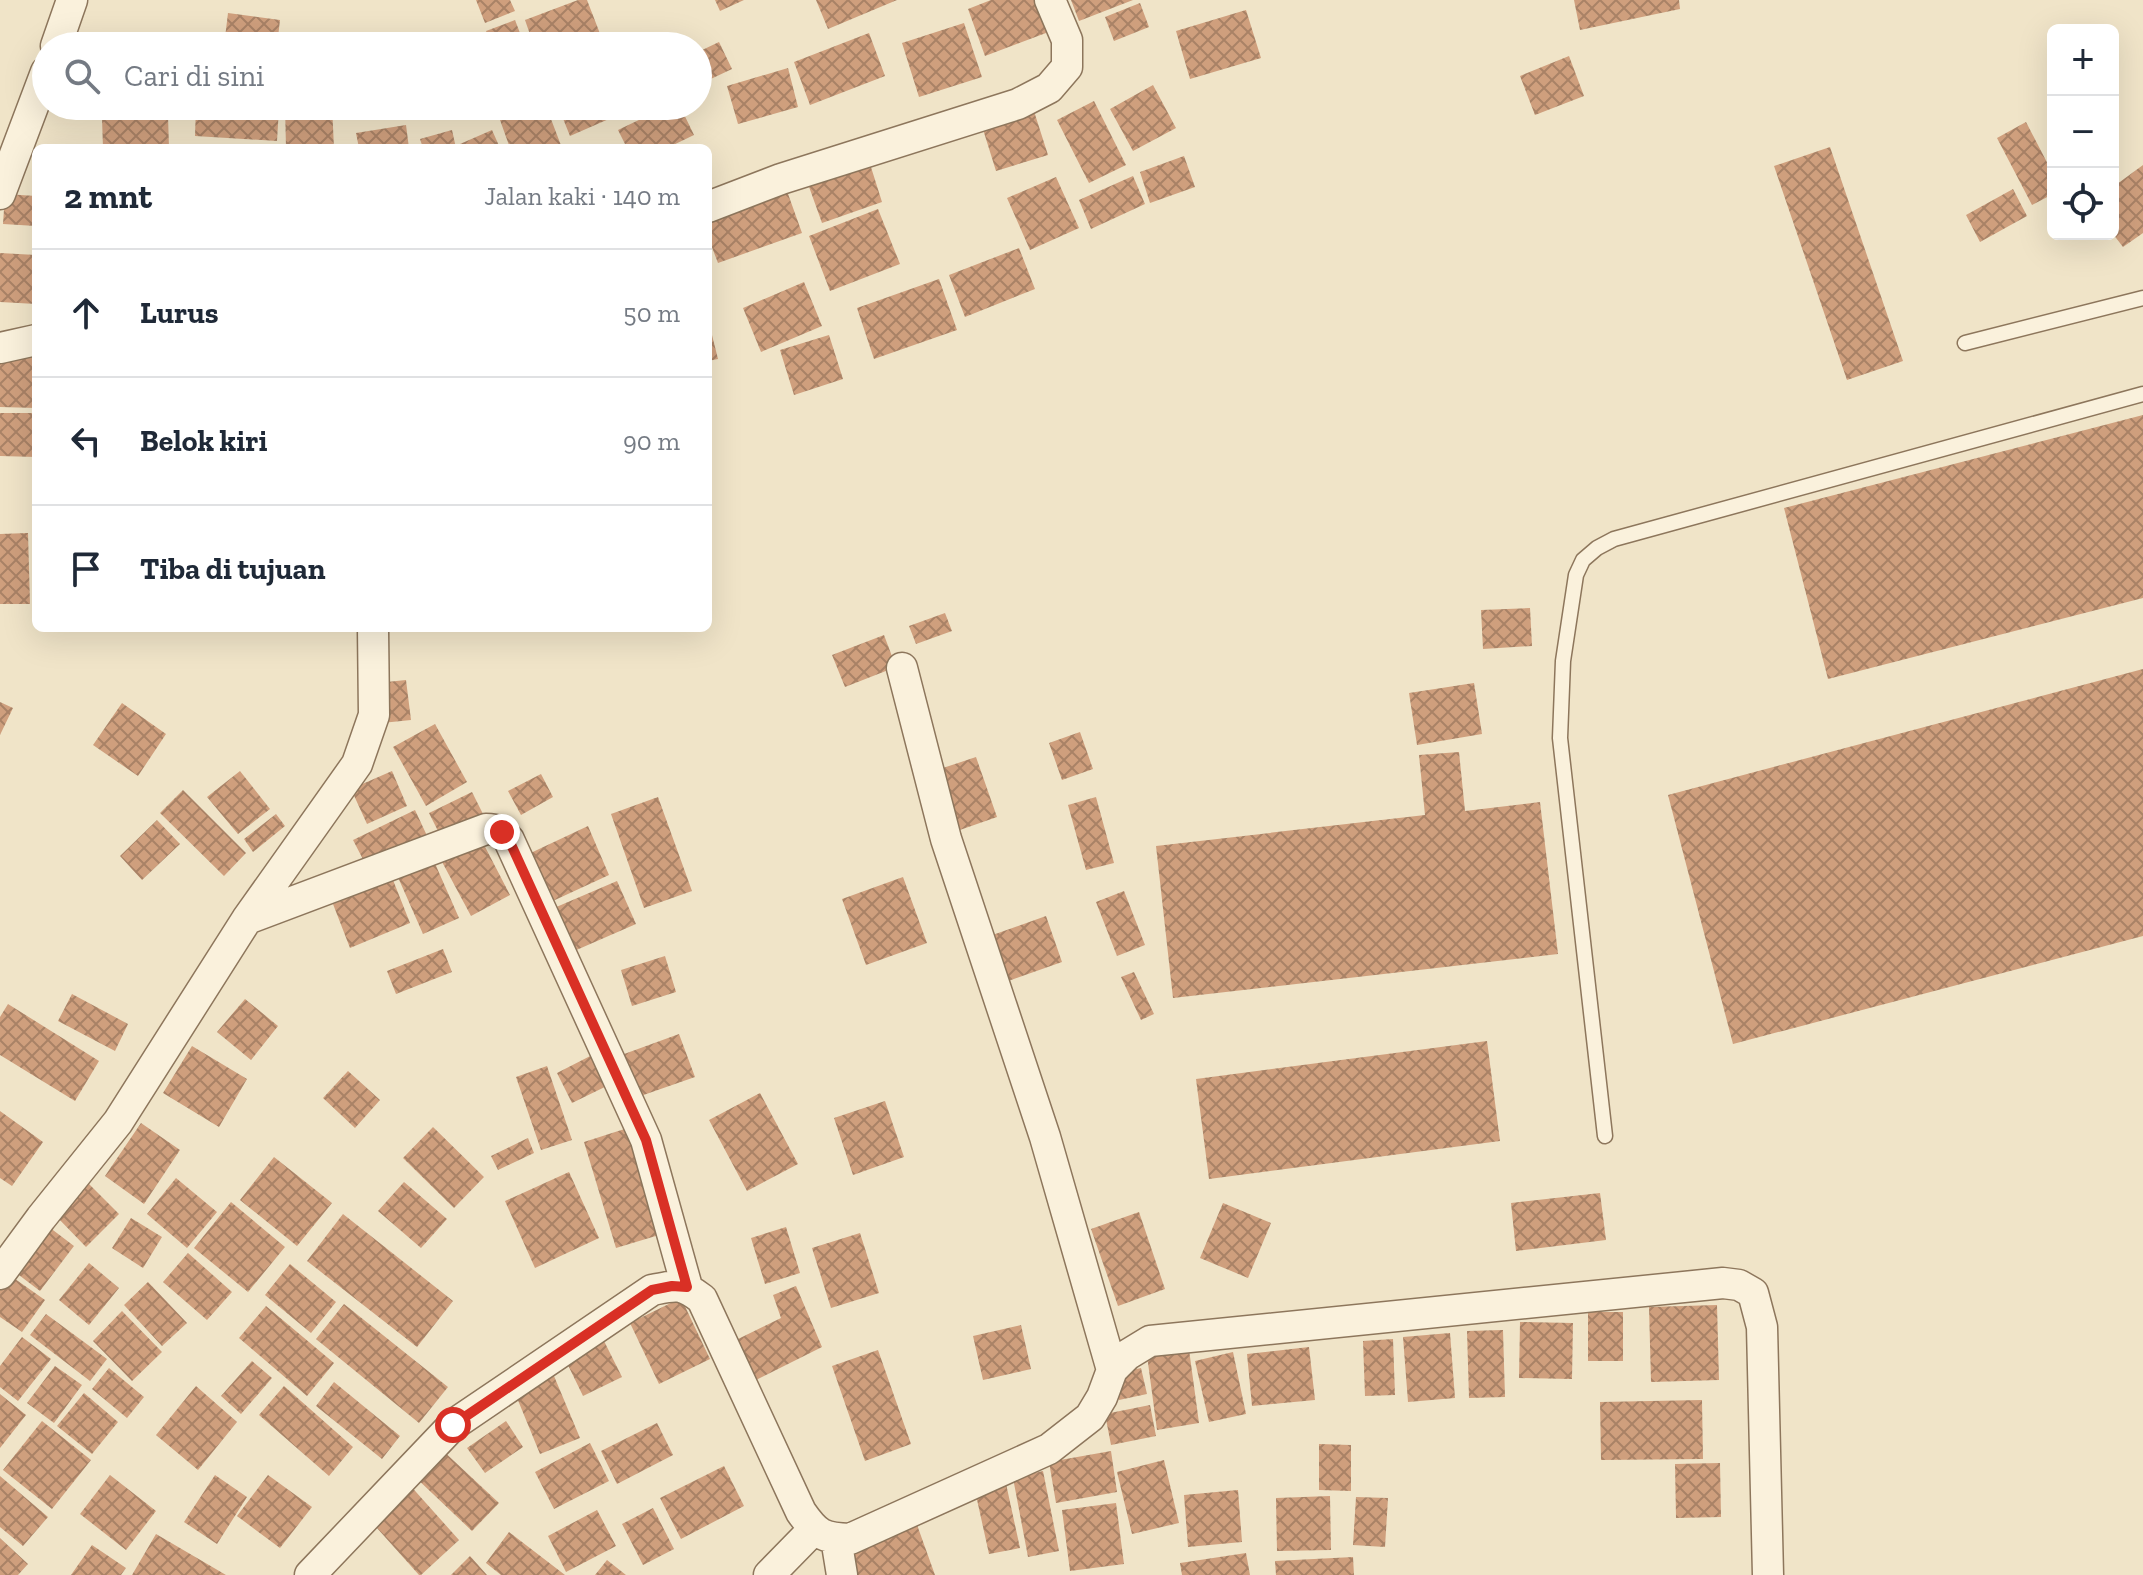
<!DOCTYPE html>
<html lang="id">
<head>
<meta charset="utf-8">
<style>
	:root { --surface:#fff; --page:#f6f6f7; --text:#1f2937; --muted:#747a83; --line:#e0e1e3 }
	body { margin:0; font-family:"Zilla Slab",serif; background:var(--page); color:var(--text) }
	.controls { position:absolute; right:24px; top:24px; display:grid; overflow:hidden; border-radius:12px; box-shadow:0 8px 32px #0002 }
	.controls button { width:72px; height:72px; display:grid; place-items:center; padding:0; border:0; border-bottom:2px solid var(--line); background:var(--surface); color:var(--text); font:40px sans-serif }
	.stop { position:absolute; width:24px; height:24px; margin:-18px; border:6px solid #d93025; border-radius:50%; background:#fff }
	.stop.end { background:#d93025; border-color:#fff; box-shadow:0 2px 8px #0008 }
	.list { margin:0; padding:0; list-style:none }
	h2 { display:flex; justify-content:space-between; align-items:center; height:104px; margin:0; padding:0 32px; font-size:34px }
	h2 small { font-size:26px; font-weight:400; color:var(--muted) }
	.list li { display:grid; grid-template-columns:52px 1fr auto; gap:24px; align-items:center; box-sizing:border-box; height:128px; padding:0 32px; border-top:2px solid var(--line) }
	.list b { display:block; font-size:30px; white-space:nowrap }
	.list em { font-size:26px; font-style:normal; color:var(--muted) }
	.icon { flex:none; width:44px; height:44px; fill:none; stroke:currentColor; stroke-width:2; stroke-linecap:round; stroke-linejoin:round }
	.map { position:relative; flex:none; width:2143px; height:1575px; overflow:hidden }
	.search { position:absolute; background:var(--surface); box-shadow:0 8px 32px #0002; left:32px; top:32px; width:680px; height:88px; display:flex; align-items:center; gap:20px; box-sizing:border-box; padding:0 28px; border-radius:44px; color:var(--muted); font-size:30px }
	.panel { position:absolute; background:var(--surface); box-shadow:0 8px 32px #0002; left:32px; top:144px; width:680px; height:488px; border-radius:12px }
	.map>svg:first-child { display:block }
	.building { fill:url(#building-cross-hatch) }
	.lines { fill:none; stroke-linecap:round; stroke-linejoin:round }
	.lane-casing { stroke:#8d765c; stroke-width:17 }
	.street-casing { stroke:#8d765c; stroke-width:33 }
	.lane { stroke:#faf1dc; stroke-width:14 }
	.street { stroke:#faf1dc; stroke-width:30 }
	.route { stroke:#d93025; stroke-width:10 }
</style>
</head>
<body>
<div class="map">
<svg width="2143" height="1575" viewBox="0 0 2143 1575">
	<defs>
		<pattern id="building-cross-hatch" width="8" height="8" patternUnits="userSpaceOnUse" patternTransform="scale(2)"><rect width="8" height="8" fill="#cf9f7d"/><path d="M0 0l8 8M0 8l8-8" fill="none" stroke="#a98266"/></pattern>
	</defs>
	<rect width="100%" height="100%" fill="#f0e4c8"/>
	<path class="building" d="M476,0h34l5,11 -30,12z
		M578,0h9l17,44 -7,2h-63l-9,-26z
		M715,0h29l-24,11z
		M816,0h81l-69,29z
		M991,0h52l11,30 -69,26 -17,-47z
		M1071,0h62l-54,21z
		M1574,0h105l1,9 -100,21z
		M1140,3l9,24 -35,14 -9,-24z
		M1246,10l15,48 -71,21 -14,-48z
		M228,13l52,7 -3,26h-53z
		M515,20l10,26h-33l-6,-15z
		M964,23l18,54 -63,20 -17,-54z
		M869,33l16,43 -75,29 -16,-43z
		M719,42l13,27 -34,16v-33z
		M1569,56l15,40 -49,19 -15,-39z
		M788,68l10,39 -60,17 -11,-38z
		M1153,85l23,43 -43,23 -23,-42z
		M1094,101l32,64 -37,18 -32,-63z
		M1032,105l16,50 -52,16 -15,-48z
		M196,106l83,2 -2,33 -82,-5z
		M285,106h47l2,42h-48z
		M536,106h10l16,42h-52l-10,-28z
		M558,106h56l4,9 -48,21z
		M668,106h12l14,29 -27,13h-40l-9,-18z
		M168,116l1,32h-66l-1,-30z
		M2026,122l27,52v20l-21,11 -35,-67z
		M406,125l3,23h-50l-3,-15z
		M452,130l4,18h-33l-3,-9z
		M492,130l8,18h-38l-2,-4z
		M1830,147l73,214 -56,19 -73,-214z
		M1184,156l11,31 -45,16 -10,-31z
		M870,164l12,38 -60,21 -14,-39z
		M2143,165v68l-20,14 -10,-13v-47z
		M1133,176l12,28 -54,25 -12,-29z
		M1056,177l23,51 -49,22 -23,-52z
		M2013,189l14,27 -47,26 -14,-27z
		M787,191l15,42 -84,30 -10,-26v-18z
		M5,194l31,2v30l-33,-2z
		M878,209l22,55 -70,27 -21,-55z
		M1019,248l16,41 -70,28 -16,-42z
		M0,253l36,2v49l-36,-2z
		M939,279l18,51 -83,29 -17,-51z
		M804,282l18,44 -61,26 -18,-44z
		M708,319l10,40 -10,2z
		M829,335l14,44 -49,16 -14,-45z
		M0,353l36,1v54l-36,-1z
		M0,413h36v44l-36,-1z
		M2143,415v183l-315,81 -44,-171z
		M28,533l2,71h-30v-70z
		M1530,608l2,38 -49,3 -2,-39z
		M945,613l7,18 -36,13 -7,-18z
		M884,635l12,32 -51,20 -13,-32z
		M2143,669v267l-410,108 -65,-249z
		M406,680l5,40 -29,3 -5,-40z
		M1474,683l8,51 -65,11 -8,-52z
		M0,702l13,6 -13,27z
		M122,703l44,31 -28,42 -45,-31z
		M435,724l32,58 -41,24 -33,-59z
		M1080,732l13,37 -31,11 -13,-37z
		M1459,752l6,59 75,-9 18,152 -385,44 -17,-152 269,-31 -6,-60z
		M976,757l21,60 -40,14 -20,-61z
		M240,771l30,38 -32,25 -31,-37z
		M392,771l15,35 -40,18 -16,-35z
		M541,774l12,23 -32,18 -13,-24z
		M183,790l63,63 -22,23 -64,-63z
		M472,792l13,26 -43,21 -13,-26z
		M658,797l34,94 -48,17 -33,-94z
		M1096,797l18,66 -28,7 -18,-65z
		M415,810l14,30 -61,29 -15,-29z
		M276,814l9,12 -32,26 -9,-13z
		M157,820l23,24 -38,36 -22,-24z
		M588,826l21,49 -67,31 -22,-48z
		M481,839l29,56 -39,21 -30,-56z
		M433,859l26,59 -36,16 -26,-59z
		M903,877l24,66 -61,22 -24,-66z
		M393,880l17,43 -60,25 -17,-44z
		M617,881l19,43 -71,31 -18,-44z
		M1124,891l21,54 -28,11 -21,-54z
		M1046,916l16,46 -62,22 -16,-46z
		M443,949l9,23 -56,22 -9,-23z
		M665,956l11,36 -44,14 -11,-36z
		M1134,972l20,42 -13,6 -20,-43z
		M72,994l56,30 -13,27 -57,-30z
		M245,999l33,27 -27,34 -34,-28z
		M8,1004l91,57 -24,40 -75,-46v-38z
		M679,1034l16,43 -63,22 -16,-42z
		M1487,1041l13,100 -291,38 -13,-100z
		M192,1046l55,33 -28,48 -56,-34z
		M598,1052l15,31 -41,20 -15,-30z
		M547,1066l25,74 -31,10 -25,-73z
		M348,1071l32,29 -25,28 -32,-30z
		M760,1093l38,71 -51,27 -38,-71z
		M885,1101l19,56 -51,18 -19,-57z
		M0,1111l43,31 -31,44 -12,-8z
		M141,1123l39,27 -36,54 -39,-28z
		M637,1125l32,107 -53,16 -32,-106z
		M433,1127l51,50 -30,31 -51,-50z
		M528,1138l6,15 -36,17 -7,-14z
		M274,1157l58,46 -35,43 -57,-46z
		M569,1172l30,66 -64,30 -30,-67z
		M176,1178l41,34 -30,36 -40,-34z
		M87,1182l32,32 -33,33 -31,-32z
		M404,1182l43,37 -26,29 -43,-37z
		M1600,1193l6,47 -90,11 -5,-48z
		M231,1202l54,45 -37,45 -54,-44z
		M1223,1203l48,20 -23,55 -48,-20z
		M1139,1212l26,77 -47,17 -27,-77z
		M343,1214l110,87 -36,46 -110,-86z
		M131,1218l31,19 -19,31 -31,-20z
		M45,1224l29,22 -34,45 -29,-22z
		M786,1227l14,46 -35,11 -14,-46z
		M860,1233l19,60 -48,15 -19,-60z
		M188,1253l44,39 -25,28 -44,-38z
		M89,1263l30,25 -30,37 -30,-25z
		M290,1264l46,38 -25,31 -46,-38z
		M8,1274l37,26 -23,32 -22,-15v-33z
		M148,1282l39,41 -25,23 -38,-41z
		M796,1286l26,61 -66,33 -20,-40 45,-22 -8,-23z
		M681,1298l29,61 -51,25 -29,-61z
		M344,1304l104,83 -29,36 -103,-84z
		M1717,1305l2,75 -68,2 -2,-75z
		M266,1306l68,57 -27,33 -68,-58z
		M122,1311l40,41 -30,29 -39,-40z
		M1588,1312h35v49h-35z
		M46,1314l61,45 -17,22 -60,-46z
		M1520,1322l53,1 -1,56 -53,-1z
		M1021,1325l10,44 -48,11 -10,-44z
		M1503,1330l2,67 -36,1 -2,-67z
		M1450,1333l5,65 -47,4 -5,-65z
		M22,1337l29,22 -33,42 -18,-14v-21z
		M1393,1339l2,56 -30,1 -2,-55z
		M604,1341l18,36 -39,19 -17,-35z
		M1188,1342l11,81 -42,7 -11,-82z
		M1309,1347l6,53 -63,6 -5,-52z
		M878,1350l33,94 -46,17 -33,-95z
		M1233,1352l13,62 -37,8 -14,-61z
		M252,1361l20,17 -31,36 -20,-18z
		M55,1366l27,19 -28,38 -27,-20z
		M109,1368l35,29 -17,21 -35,-29z
		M1141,1368l6,26 -28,6 -5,-26z
		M554,1376l26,62 -40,16 -25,-61z
		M334,1382l66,54 -18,23 -66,-53z
		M196,1386l41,36 -39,48 -42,-35z
		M284,1386l69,61 -24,29 -70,-61z
		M84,1393l34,29 -26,32 -35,-28z
		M0,1394l26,21 -26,33z
		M1702,1400l1,59 -102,1 -1,-58z
		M1150,1405l6,31 -45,9 -6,-31z
		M42,1421l49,39 -39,49 -49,-39z
		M506,1421l17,26 -38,26 -18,-25z
		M657,1423l16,32 -56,29 -16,-33z
		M590,1443l19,38 -55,28 -19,-37z
		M1319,1444l32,1v46l-32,-1z
		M439,1447l60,56 -27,28 -59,-56z
		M1111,1451l6,41 -61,11 -7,-41z
		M1164,1460l15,63 -47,11 -15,-62z
		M1720,1463l1,54 -45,1 -1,-54z
		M724,1466l20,40 -63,33 -21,-41z
		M1043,1471l16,80 -31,6 -15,-79z
		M110,1475l46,36 -30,39 -46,-36z
		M215,1475l32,22 -30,47 -33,-22z
		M268,1475l44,32 -32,41 -43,-32z
		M0,1476l48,41 -25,29 -23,-19z
		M1005,1479l15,69 -31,6 -15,-68z
		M408,1483l51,57 -38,35h-2l-51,-57z
		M1238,1490l4,52 -54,5 -4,-52z
		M1330,1496l1,54 -54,1 -1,-53z
		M1356,1497l32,1 -3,49 -32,-2z
		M1116,1503l8,61 -54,7 -8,-61z
		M653,1508l21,41 -31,16 -21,-41z
		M597,1510l19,36 -50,26 -18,-36z
		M916,1522l19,53h-83l-10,-25z
		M509,1532l56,43h-64l-15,-12z
		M156,1534l70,41h-94z
		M0,1538l28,26 -10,11h-18z
		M92,1545l34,23 -5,7h-50z
		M1246,1553l4,22h-68l-2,-12z
		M470,1556l17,19h-36z
		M1353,1557l1,18h-78l-1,-14z
		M607,1560l19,15h-31z"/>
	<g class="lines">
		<defs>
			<path id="lane" d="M1965,343l178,-45
				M1605,1136l-45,-398 3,-77 13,-86 7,-15 14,-12 17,-9 529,-145"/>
			<path id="street" d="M56,46l16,-46
				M0,194l46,-122
				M708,207l73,-28 237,-75 31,-16 18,-21v-27l-17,-40
				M0,348l36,-8
				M902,668l44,171 99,298 67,233
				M247,919l239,-90c11,0 16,2 23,11l137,300 41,147
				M0,1274l41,-56 77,-96 129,-203 110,-155 17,-49 -1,-87
				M836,1538l6,37
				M310,1575l143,-150 199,-135c25,-5 29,-7 50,9l99,213c16,23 22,26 49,27l199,-90 41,-32 12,-20 10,-27 15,-15 23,-14 573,-58 16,2 14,8 9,34 6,248
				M769,1575l44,-45"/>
		</defs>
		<use href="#lane" class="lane-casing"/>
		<use href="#street" class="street-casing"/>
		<use href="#lane" class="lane"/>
		<use href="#street" class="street"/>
	</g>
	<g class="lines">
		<path class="route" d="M453,1425l199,-135 20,-4 15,1 -41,-147 -137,-300 -7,-8"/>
	</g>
</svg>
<div class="controls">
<button>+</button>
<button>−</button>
<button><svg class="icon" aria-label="locate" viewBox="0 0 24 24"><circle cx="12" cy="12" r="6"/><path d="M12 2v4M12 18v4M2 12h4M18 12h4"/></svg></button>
</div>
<div class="stop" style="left:453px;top:1425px"></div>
<div class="stop end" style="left:502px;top:832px"></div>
<div class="search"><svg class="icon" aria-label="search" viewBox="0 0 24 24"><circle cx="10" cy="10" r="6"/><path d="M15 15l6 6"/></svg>Cari di sini</div>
<section class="panel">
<h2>2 mnt<small>Jalan kaki · 140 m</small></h2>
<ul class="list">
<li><svg class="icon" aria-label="ahead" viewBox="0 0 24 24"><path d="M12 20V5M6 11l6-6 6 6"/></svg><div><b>Lurus</b></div><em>50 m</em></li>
<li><svg class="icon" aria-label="left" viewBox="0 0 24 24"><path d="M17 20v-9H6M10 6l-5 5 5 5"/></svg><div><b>Belok kiri</b></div><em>90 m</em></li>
<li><svg class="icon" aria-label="arrive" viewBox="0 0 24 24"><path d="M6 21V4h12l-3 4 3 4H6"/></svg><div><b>Tiba di tujuan</b></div></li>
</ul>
</section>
</div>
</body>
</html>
